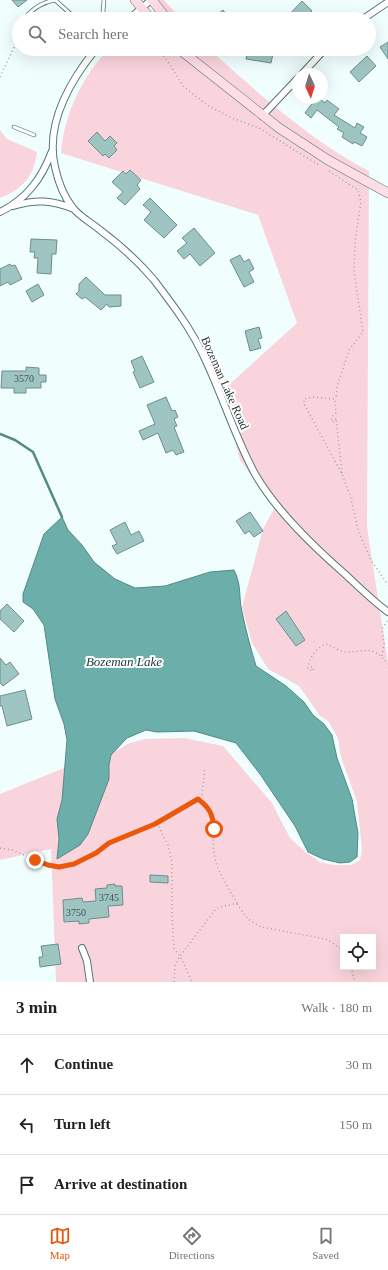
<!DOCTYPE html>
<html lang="en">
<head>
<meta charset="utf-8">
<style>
	:root { --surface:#fff; --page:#f2f2f2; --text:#222; --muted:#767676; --line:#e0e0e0; --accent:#ea580c }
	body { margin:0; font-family:"Times New Roman",serif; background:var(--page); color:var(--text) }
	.controls { position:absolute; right:12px; bottom:12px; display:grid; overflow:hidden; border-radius:0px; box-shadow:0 4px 16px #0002 }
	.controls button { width:36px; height:36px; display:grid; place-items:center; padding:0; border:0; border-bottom:1px solid var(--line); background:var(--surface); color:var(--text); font:20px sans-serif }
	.compass { position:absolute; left:292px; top:68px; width:36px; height:36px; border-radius:50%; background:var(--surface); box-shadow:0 4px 16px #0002; rotate:176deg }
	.stop { position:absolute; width:12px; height:12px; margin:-9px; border:3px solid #ea580c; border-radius:50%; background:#fff }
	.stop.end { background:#ea580c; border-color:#fff; box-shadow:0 1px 4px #0008 }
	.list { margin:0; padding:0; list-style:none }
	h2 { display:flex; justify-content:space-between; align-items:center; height:52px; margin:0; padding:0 16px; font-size:17px }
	h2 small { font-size:13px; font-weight:400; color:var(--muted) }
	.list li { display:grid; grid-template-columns:26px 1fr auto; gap:12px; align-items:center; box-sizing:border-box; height:60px; padding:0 16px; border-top:1px solid var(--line) }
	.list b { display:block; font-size:15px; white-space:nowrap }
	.list em { font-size:13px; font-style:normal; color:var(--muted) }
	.icon { flex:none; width:22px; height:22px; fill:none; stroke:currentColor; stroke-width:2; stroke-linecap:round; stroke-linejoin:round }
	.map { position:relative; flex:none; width:388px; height:982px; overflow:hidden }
	.search { position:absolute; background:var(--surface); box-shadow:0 4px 16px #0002; left:12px; right:12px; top:12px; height:44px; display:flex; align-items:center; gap:10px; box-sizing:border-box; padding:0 14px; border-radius:22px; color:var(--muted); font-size:15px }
	.sheet { height:232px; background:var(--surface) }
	nav { display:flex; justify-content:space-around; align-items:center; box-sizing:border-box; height:56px; border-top:1px solid var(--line); background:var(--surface); font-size:11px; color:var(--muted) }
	nav a { display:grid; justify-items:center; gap:2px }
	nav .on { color:var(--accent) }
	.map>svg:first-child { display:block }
	.green { fill:#fad4dc; fill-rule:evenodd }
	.water { fill:#6baeaa; stroke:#558986 }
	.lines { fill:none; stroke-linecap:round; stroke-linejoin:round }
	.stream { stroke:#558986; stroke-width:2.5 }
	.building { fill:#9fc5c2; stroke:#6b8f8d }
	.lane-casing { stroke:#547775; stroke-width:4.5 }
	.street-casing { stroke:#547775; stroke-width:8 }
	.secondary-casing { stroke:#547775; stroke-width:10 }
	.path { stroke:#99a8a7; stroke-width:1.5; stroke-dasharray:1 3; stroke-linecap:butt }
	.lane { stroke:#fff; stroke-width:3 }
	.street { stroke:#fff; stroke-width:6 }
	.secondary { stroke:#fedde6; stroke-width:9 }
	.route { stroke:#ea580c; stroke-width:5 }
	.labels { text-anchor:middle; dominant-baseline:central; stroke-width:4; stroke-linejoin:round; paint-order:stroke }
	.number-label { font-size:10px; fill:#425755 }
	.street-label { font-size:12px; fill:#233231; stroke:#fff }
	.water-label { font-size:13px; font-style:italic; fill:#163836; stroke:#fff }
</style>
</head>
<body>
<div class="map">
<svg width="388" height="982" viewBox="0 0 388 982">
	<rect width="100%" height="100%" fill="#f0fffe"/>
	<path class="green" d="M156,0h8l17,19h-37l9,-7z
		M109,49h100c49,44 101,91 160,122l-2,356 21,136v319h-332l-5,-133 -51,11v-66l86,-35 18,-3 14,-6 9,-6 17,-5 40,-1 39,8 49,57 18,35 14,13 16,11 13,3h18l9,-5 2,-10 -5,-48 -16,-45 -3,-19 -10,-17 -8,-5 -21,-30 -31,-17 -16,-26 -10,-36 21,-78 12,-22 -35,-47 -18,-69 75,-68 -39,-108 -197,-62c3,-38 21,-77 48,-104zM343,937h30v30h-30z
		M0,130l7,9 30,13c-3,24 -14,37 -37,46z"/>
	<path class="water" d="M62,517l6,13 14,15 12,17 21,17 20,9 30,-2 45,-14 24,-2c7,14 5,23 7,37 4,20 9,39 15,59l30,20 18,16 9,13 11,9 8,11 5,23 15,41 6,34 -1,24 -7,5 -10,1 -17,-4 -15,-7 -13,-26 -35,-52 -24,-31 -42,-12 -37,1 -11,-2 -19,8 -16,17 -2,10v14l-21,55 -8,11 -23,14 2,-20 -2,-20 5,-19 5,-60 -3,-16 -9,-25 -11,-74 -11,-16 -10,-7v-8l21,-60z"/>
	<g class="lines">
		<path class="stream" d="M0,434l15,6 18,12 29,65"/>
	</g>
	<path class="building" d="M12,0h15l-9,7z
		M302,1l10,10 -7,8h-20z
		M223,10l7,9h-19z
		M388,42v17l-8,-12z
		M248,49h26l-3,14 -25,-4z
		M367,56l9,10 -17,16 -9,-10z
		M316,98h3l6,5 2,-3 12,9 -5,6 21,13 2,-5 7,4 -4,6 7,4 -5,9 -8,-4 -1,2 -11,-7 2,-4 -7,-4 2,-2 -22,-17 -6,8 -6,-5z
		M97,132l8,9 5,-5 7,7 -3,3 3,4 -8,8 -4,-4 -2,2 -15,-15z
		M130,170l11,10 -4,5 3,4 -15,16 -8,-7 6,-6 -11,-10 11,-11 3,3z
		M150,198l27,27 -13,13 -20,-18 7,-8 -8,-7z
		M194,228l21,25 -15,13 -10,-12 -6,5 -7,-8 10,-8 -5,-5z
		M31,239l26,1 -1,14h-4l-1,20 -14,-1 1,-15h-4l1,-6h-5z
		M240,255l4,7 5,-3 5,10 -5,3 5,10 -10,5 -14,-27z
		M10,264l1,2 4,-1 7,14 -12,6 -2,-3 -8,4v-17z
		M86,277l19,18h16v11l-12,1 -2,-3 -6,6 -16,-13 -3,2 -6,-5 3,-3v-7z
		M38,284l6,11 -12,7 -6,-11z
		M259,327l3,11 -4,1 3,9 -11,3 -5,-20z
		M142,356l12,26 -14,6 -7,-16 2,-1 -4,-10z
		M26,367l13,1v7h7v7h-5v6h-15v5h-12v-5h-13l1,-17h24z
		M166,397l6,14 3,-1 3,7 -4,2 3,7 -3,1 10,25 -8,3 -3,-5 -7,3 -8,-20 -15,7 -4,-9 16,-7 -8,-19z
		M250,512l13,19 -9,6 -5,-6 -4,3 -9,-13z
		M125,522l6,13 8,-4 5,10 -27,13 -5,-8 5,-2 -7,-14z
		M7,604l17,17 -10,11 -14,-13v-8z
		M286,611l19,29 -9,6 -20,-27z
		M0,658l6,7 4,-3 9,12 -16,12 -3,-3z
		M25,690l7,29 -25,7 -5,-20h-2v-10z
		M150,875l18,1v7l-18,-1z
		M115,884v2h7l1,19 -15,1 1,11 -20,2v4l-10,1v-3l-15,1 -1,-22 19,-2 1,4 13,-1 -1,-12 12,-1v-3z
		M58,944l3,20 -21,3 -1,-10h4l-2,-11z"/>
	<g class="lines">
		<defs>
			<path id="lane" d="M103,12l1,-12
				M24,19c8,-10 19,-17 31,-19l18,16
				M41,49l2,1
				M82,49l8,7
				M14,127l20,8"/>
			<path id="street" d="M129,19l22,-19
				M363,19l25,-17
				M96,49c-26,32 -51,75 -41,118 3,14 9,30 18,41 7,9 19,15 27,22 20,15 38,31 54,50 19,25 38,50 51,79 18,38 30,78 50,115 22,38 59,73 91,101 14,13 27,26 42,37
				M302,74l23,-25
				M262,116l36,-38
				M13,206c23,-7 39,-6 61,3
				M0,212c27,-13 42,-34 52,-61
				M82,948l5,13 3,21"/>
			<path id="secondary" d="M135,0l16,19
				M152,0l15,19
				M179,49l100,79 49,32 60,33"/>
		</defs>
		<use href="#lane" class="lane-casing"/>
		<use href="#street" class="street-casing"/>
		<use href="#secondary" class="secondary-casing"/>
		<path class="path" d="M149,49l16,8 19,30 23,18 25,13 27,10 60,37
			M100,55l8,-6
			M0,77l19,-40
			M329,171l29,19 3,12 -6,39 -1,31 9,60 -14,18 -12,37 -1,12
			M342,473l-6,-55 -2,4 -3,-1 2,-6 3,-2 -1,-14 -23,-2 -8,2v5l38,70 8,21 9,38 12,27 17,25
			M382,656l2,-12 -2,-15 5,-8
			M311,667h2v4l-5,-2c0,-10 8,-21 18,-25 6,2 14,8 20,8 21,0 26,-8 42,12
			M157,823l11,22 4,18v52l2,33 8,12 10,22
			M0,848l12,2 36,15 11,2 15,-3 22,-11 13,-10 46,-19 42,-23 5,-7 3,-27
			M237,904l11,15 13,8 65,12 17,11
			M351,967l4,15
			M174,982l1,-16 3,-7 37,-49 5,-3 17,-4c-7,-13 -17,-27 -21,-41 -8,-25 7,-43 -18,-63"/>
		<use href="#lane" class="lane"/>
		<use href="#street" class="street"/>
		<use href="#secondary" class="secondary"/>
	</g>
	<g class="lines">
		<path class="route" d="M35,860l13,5 11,2 15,-3 22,-11 13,-10 46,-19 43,-25c12,9 15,16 16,30"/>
	</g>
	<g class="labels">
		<g class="number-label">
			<text x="24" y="378">3570</text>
			<text x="109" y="897">3745</text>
			<text x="76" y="912">3750</text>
		</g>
		<g class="street-label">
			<text transform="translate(225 383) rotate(66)">Bozeman Lake Road</text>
		</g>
		<g class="water-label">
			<text x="124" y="661">Bozeman Lake</text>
		</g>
	</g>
</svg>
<div class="controls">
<button><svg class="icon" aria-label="locate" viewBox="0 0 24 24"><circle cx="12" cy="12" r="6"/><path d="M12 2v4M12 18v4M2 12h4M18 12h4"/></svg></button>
</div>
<svg class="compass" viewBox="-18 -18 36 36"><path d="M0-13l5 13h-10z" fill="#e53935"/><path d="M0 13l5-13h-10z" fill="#767676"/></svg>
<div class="stop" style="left:214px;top:829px"></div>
<div class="stop end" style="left:35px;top:860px"></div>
<div class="search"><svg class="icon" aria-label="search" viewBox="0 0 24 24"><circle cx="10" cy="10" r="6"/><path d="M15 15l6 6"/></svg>Search here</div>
</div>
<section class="sheet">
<h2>3 min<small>Walk · 180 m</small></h2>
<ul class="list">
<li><svg class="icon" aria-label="ahead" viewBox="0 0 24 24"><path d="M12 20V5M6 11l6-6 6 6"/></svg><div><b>Continue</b></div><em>30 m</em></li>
<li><svg class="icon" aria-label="left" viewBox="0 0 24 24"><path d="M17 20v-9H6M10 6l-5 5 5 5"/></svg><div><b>Turn left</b></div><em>150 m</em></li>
<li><svg class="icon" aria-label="arrive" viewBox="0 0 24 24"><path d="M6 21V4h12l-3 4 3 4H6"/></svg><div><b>Arrive at destination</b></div></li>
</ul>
</section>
<nav>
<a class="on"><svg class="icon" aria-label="map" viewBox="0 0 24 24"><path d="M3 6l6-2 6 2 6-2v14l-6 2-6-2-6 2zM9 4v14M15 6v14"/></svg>Map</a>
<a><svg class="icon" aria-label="directions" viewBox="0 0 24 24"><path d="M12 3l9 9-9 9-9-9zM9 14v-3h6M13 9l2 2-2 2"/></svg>Directions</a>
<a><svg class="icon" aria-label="saved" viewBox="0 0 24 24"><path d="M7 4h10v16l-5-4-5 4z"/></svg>Saved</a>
</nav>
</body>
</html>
